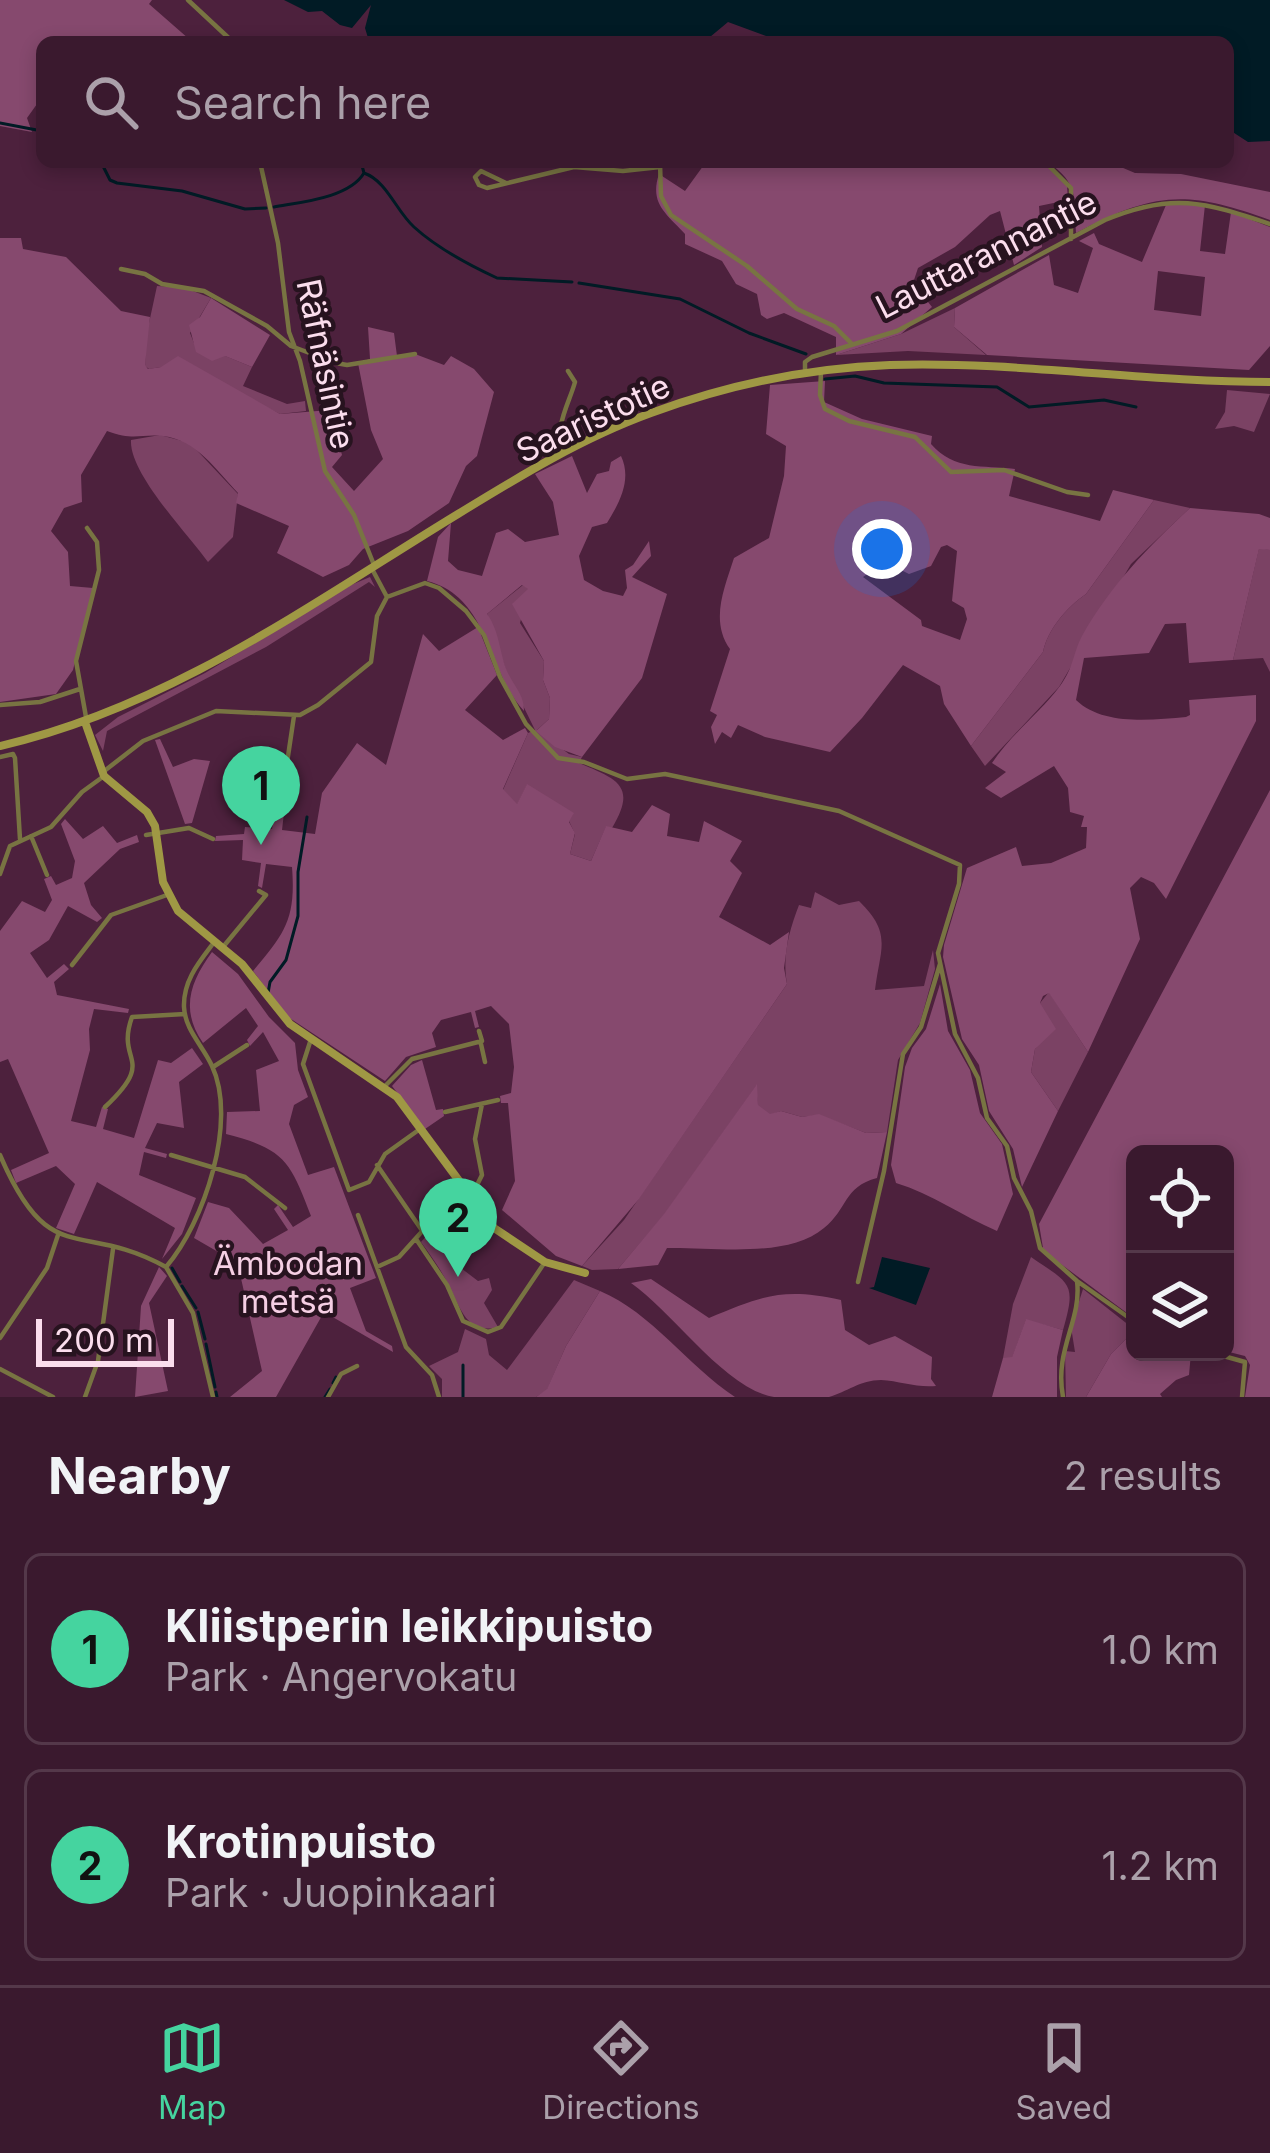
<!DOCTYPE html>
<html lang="en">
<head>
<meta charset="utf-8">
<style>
	:root { --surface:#3a192e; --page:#45263a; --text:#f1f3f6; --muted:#aba0aa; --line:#54384a; --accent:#45d49f }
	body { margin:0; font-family:Inter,sans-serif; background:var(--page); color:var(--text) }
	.controls { position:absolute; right:36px; bottom:36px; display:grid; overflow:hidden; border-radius:18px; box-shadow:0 6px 18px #0003 }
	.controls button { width:108px; height:108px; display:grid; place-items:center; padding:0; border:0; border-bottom:3px solid var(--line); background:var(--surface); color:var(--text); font:60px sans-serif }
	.scale { position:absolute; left:36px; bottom:30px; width:138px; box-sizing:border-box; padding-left:12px; border:6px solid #fbdded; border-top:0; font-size:33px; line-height:42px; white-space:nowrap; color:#fbdded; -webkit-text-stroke:9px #27131f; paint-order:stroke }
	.you { position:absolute; left:882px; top:549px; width:42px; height:42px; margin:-30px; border:9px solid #fff; border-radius:50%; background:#1a73e8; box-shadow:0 0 0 18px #1a73e833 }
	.badge { display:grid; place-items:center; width:78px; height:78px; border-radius:50%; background:var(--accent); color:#111; font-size:39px; font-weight:700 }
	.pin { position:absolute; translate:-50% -99px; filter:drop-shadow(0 3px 6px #0008) }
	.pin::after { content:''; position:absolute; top:63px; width:42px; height:36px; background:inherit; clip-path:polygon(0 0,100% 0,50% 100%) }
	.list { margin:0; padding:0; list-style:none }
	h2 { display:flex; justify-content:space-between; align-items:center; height:156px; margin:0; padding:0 48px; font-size:51px }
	h2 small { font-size:39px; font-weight:400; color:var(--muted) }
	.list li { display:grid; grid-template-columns:78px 1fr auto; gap:36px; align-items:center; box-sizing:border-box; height:192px; margin:0 24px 24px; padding:0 24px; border:3px solid var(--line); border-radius:18px }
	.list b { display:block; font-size:45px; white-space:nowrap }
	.list p { margin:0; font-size:39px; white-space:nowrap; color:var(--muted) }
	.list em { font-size:39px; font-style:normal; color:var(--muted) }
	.icon { flex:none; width:66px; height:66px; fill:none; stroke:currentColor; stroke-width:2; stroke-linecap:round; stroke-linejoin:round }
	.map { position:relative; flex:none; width:1270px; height:1397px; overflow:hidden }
	.search { position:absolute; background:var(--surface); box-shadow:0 6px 18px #0003; left:36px; right:36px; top:36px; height:132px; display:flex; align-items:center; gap:30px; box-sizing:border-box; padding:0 42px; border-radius:18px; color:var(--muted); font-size:45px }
	.sheet { height:588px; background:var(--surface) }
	nav { display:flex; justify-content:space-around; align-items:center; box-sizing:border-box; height:168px; border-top:3px solid var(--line); background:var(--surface); font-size:33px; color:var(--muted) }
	nav a { display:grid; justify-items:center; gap:6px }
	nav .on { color:var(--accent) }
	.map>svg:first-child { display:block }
	.green { fill:#7b4264 }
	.forest { fill:#86496e; fill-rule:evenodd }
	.water { fill:#011b25 }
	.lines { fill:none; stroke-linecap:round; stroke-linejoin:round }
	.stream { stroke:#011b25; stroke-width:3 }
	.street { stroke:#787442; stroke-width:4.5 }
	.secondary { stroke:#9f9844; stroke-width:8 }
	.labels { text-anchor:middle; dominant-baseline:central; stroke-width:9; stroke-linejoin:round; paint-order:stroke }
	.street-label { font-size:33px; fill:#fbdded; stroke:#27131f }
	.park-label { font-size:33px; fill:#f5cfe4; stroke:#27131f }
</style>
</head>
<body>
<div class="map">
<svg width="1270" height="1397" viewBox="0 0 1270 1397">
	<rect width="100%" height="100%" fill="#4d213d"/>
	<path class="green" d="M157,286l28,2 26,10 -21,35 4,10 58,24 -9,19 44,18 18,-3 1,10 -26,3 -42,-21 -77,-26 -12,2 -4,-3 1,-29z
		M955,308l-1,19 32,28 -78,-4 -72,4 65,-21z
		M1227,390l43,4 -16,38 -20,-6 -19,3 10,-17z
		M160,435l30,8 48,51 -5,43 -25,25c-21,-29 -79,-89 -77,-122z
		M1154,500l36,8 -59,56 -72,123 -74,79 -14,-20 72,-94c5,-23 23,-44 43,-58z
		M1259,548l11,2v122l-7,-14 -30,2z
		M370,577l5,10 -6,-5 -103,65 -159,84 -4,20 -8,-16 23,-18 87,-44 146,-88z
		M523,585l6,4 -9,34 24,38 -1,19 7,18 -1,21 -12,11 32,24 13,3 -3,6c37,16 59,22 33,65l-6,-1 -15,34 -21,-7 5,-20 -6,-13 4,-7 -46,-29 -10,20 -14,-15 25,-57 7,-3 -28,-57 -20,-59z
		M815,892l24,13 20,-4c34,33 21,47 16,89l49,-4 9,-36 2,19 -15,54 -22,37 -11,72 -21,1 -47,-18 -17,2 -21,-6 -11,4 -12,-9 -2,-20 -92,129 -46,54 -26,1 -10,-4 42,-46 163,-236c-5,-28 2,-53 12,-79l12,3z
		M1049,992l39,60 -30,59 -27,-39 4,-23 9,-12 -4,-34z
		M439,1222l14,18 4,25 21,16 11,-3 3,12 -8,13 14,24c-31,8 -37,-18 -49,-41 -7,-15 -18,-30 -28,-44z
		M1031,1257c39,27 46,25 32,73l-37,-10 -14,38h-9l10,-54z
		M574,1280l26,11 -34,55 -19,44 -11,7h-94v-18l-13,-13 29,-14 7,-23 21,10 3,16 18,15z
		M1083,1289l52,41 -24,24 -25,43h-20l-1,-46 10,1 -4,-25z"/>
	<path class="forest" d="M0,0h152l-3,4 40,35 -3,3h-144v55l-15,21 5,14 -32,-6z
		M706,162h337l24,23 1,15 -29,6 3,41 -28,18 -14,-54 -10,4 -35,32 -37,21 -5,15 19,24 -31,27 -65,21v-18l-52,-24 -17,6 -6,-4 -4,-21 -21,-10 -14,-23 -37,-17v-10c-18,-20 -36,-30 -26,-60l26,17z
		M1048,162h61l26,11 46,1 89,18v28c-84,-31 -116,-28 -194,13 -2,-36 3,-49 -28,-71z
		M1166,205h39l-5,46 25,3 6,-42 39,15v119l-21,24 -262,-15 -33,-28 1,-19 94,-53 5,30 24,8 15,-45 -14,-7 15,-8 5,11 43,18zM1158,271l47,6 -4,39 -47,-6z
		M0,238h21l2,11 43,8 55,54 29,6 -5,48 3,4 13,-2 17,-11 102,58 50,-4 12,45 -10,12 22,24 29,-32 -12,-29 -13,-67 12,-4 -2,-32 26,6 3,23 18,-2 29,11 7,-9 23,13 20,23 -17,64 -11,10 -17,37 -41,28 -45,18 -14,16 -26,12 -46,-24 12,-27 -53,-23 2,-10c-22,-23 -41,-53 -75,-57 -24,-2 -29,5 -56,-5l-26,44 1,27 -18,6 -13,23 17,21 2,34 23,2 -20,82 -17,24 -56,8z
		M211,298l59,37 -18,32 -27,-11 -13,5 -16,-9 -7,-27 11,-8z
		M825,381l-1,21 38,17 70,17 -1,8c24,27 51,21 84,25l-6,27 91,25 13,-31 41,10 -68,94c-20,14 -38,35 -43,58l-72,94 -27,-42 -4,-18 -37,-21 -41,53 -32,34 -65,-15 -27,-12 -7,13 -9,-6 -7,12 -4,-17 6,-12 -7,-4 20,-62c-20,-28 -6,-60 4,-91l35,-20 15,-62 2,-30 -20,-12 4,-49zM947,545l10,6 -5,50 12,7 3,11 -7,21 -38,-14 -1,-6 -58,-43 22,-15 24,12 22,-8 10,-19z
		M572,456l15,37 10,-19 12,-3 2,-9 10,-6c11,23 -1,46 -14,67l-15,4 -13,29 5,24 19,11 20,5 4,-8 -2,-18 8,-5 16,-24 2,15 -19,21 35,17 -25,84 -60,79 -27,-10 -19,-16 13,-12 1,-21 -7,-18 1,-19 -32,-57 16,-15 -6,-4 -35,29c14,19 12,43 23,63 8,14 14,20 14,34 -36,-38 -35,-115 -97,-130l11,-44 13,-14 -3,38 10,9 24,6 14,-43 12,-4 17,13 34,-7 -6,-33 -18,-28z
		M1190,508l69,6 11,4v32l-11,-1 -26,111 -44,3 -3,-40 -21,1 -16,29 -65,5 -8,42c27,26 76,20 110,17l4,-2 -1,-15 67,-5v26l-90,178 -12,-16 -13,-6 -11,11 10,51 -52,113 -39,-59 -6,3 -3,7 16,26 -21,20 -4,23 27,39 -36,76 -9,-38 -24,-38 -10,-46 -17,-26 -19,-82 1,-12 23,-77 49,-21 6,19 29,-3 35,-15 1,-21h-6l3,-11 -14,-4 -2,-24 -14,-22 -53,32 -16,-10 21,-16 -14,-9c20,-30 47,-49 68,-77 14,-19 13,-33 22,-50 28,-50 66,-89 108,-128z
		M478,627l19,48 -32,35 38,30 22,-12 3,5 -25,56 14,15 10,-20 47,29 -5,9 6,11 -5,21 21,7 15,-35 26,6 20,-27 18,9 -3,22 32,6 5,-21 38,20 -12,20 12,12 -23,44 51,28 19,-13 -5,36 3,16 -148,215 -57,67 -26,-10 -54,-46 13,-29 -7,-78h-7l-1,-7 11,-3 3,-26 -5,-43 -18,-18 -16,5 4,16 -4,1 -4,-16 -30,8 -9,13 4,14 -30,10 -21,24 -97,-64 -35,-46c32,-38 43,-52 39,-104l-26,-3 -4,24 -4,-2 3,-23 -19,-3 1,-20 -28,1 1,-5 28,-2 1,-7 27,2 3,-17 9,1 -2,17 33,4 7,-41 35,-50 29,22 37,-131 16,17z
		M160,739l13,28 21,-8 16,2 -18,62 -7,1 -30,-84z
		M1270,790v607h-25l5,-32 -5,-9 -20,-5v-197h-90v165l-85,-63 -7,-8 -4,-24z
		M65,819l18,20 20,-13 14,17 20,-8 2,7 -19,7 -36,34 7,22 11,13 -5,4 -29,-16 -19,34 -19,13 17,25 17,-14 5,5 -15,13 3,13 72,14 -1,4 -34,-4 -5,20 1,21 -19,71 25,6 6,-20 6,2 -5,20 31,9 24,-78 13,3 21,-15 11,16 -24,18 5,46 -27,-5 -12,25 22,6 -1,4 -22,-6 -5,23 57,23 -14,36 -20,25 13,-31 -78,-46 -23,52 -18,-6 19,-44 -19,-18 -40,17 -5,-13 38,-17 -41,-94 -8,3v-131l22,-30 23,11 7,-12 -8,-21 7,-3 5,9 16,-7 3,-17 -14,-37z
		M212,952l26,22 31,43 26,26 3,27 10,27 -14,8 -5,19 19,51 26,-8 42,111 -26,10 16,43 26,15 1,6 -69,-40 -48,85h-46l32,-26 -22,-97 4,-7 -50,-29 14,-36 21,6 34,36 25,-14 -14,-21 4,-4 15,22 18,-11c-21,-55 -26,-67 -85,-82l1,-22 33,-1 -4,-41 23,-9 -16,-29 -13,14 -3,-6 11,-14 -12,-18 -43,35c-23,-33 -13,-61 9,-91z
		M940,984l8,47 22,39 10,43 22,31 11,50 -16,37c-35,-15 -65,-37 -101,-48l-5,-18 14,-98 7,-19 14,-19z
		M422,1060l14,50 7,-1 1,7 -19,13 -33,-43 19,-21z
		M757,1084l1,21 12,9 11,-3 21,6 17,-3 47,19 21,-1 -10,46c-34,9 -29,31 -53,50 -36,31 -111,19 -157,20l-9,17 -40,4 46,-55z
		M159,1267l8,9 -18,27 19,88 -33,6 6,-91z
		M651,1279l58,39c54,-22 73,-31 132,-18l4,30 24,15 26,-9 37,21 -1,22 5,7c-19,2 -36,-5 -55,-6 -21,0 -34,12 -52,17 -13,0 -41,0 -55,0 -49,-8 -102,-86 -143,-114z
		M600,1291c52,22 87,74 135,106h-199l11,-8 19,-43z
		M1026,1319l37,11 -6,27v40h-65l11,-39 9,-1z
		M1135,1330v22l56,1 -2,22 -13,5 -16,14 2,3h-76l25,-43z"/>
	<path class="water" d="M284,0h986v141l-22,1 -20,-13v-87h-446l-54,-20 -24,20h-326l-10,-4 -3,-10 6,-23 -19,23 -12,-3 -18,-14 -14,1z
		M882,1257l48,11 -14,37 -47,-17 5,-1z"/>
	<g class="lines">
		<path class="stream" d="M0,123l42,8
			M101,162l9,18 7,3 65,8 63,18 21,-1
			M364,173c23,8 32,38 50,54 23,21 55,38 83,51l75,4
			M274,207c27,-5 75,-9 90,-34l-3,-11
			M579,283l101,16 69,34 57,21
			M825,379l30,-3 29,7 113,4 32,20 75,-7 32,7
			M268,993l2,-11 16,-22 12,-44v-44l9,-55
			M172,1268l8,14
			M182,1286l14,22
			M198,1312l7,27
			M206,1344l9,43
			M333,1383l3,-6
			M216,1392l1,5
			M325,1397l5,-8
			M463,1397v-32"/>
		<path class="street" d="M188,0l45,42
			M260,162l18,81 11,89 11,29 25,110 29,44 20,50
			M660,162l1,34 10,19 76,51 50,43 37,17 18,18
			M1045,162l26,26v51
			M506,183l-25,-12 -6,6 4,8 8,3 87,-21 49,4 37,-4
			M121,269l24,5 17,10 42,7 63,35 24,20 45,17 11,2 68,-11
			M821,371l-1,24 5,14 24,12 66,16 36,35 53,-2 63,22 21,3
			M805,373v-11l7,-5 85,-26 208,-111c67,-28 99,-18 165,4
			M564,451c-11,-23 5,-47 11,-69l-7,-11
			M371,567l16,30 38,-14 14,5 27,23 18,24 16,42 26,47 32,34 26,4 43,17 38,-5 174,37 121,54 -1,19 -21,69 17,81 23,44 9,40 20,28 7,32 17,33 9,37 37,33c5,40 -23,68 -14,116
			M0,705l40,-3 40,-13
			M86,717l-10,-56 23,-91 -2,-28 -10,-14
			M0,757l13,-3 2,4 5,81
			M103,772l40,-31 73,-30 84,4 18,-10 53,-43 6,-46 10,-19
			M280,810l14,-94
			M146,835l43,-7 24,11
			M31,836l16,39
			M0,874l10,-28 41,-19 31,-35 22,-16
			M223,947l43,-52 -7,-4
			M72,965l39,-50 56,-20
			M311,1039l-8,25 46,126 20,-8 16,-28 35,-25
			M481,1044l4,18
			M213,1067l34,-22
			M385,1086l27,-27 70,-18 -3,-10
			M105,1107c53,-50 10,-43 27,-90l53,-3
			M445,1112l53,-12
			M0,1155c50,117 80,64 166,112l27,46 20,84
			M171,1155l74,22 40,31
			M377,1165l44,64
			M358,1215l48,132 26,28 7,22
			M416,1239l31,46 16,36 25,11 13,-5 44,-65
			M166,1267c38,-44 72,-146 46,-201 -9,-20 -27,-36 -28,-59 -1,-27 16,-46 31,-66
			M377,1267l22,-10 36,-40 40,-28 7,-14 -7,-36 7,-35
			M1077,1281l58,41
			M858,1282l26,-111 19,-117 18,-27 19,-63
			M0,1338l47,-70 11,-33
			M1209,1352l36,10 -3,35
			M0,1369l53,28
			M85,1397l13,-36 15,-112
			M328,1397l13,-23 16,-8"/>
		<path class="secondary" d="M85,722l19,54 43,36 8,14 8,56 15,29 64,53 48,60 107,73 97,131 51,34 40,11
			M0,746c170,-39 312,-143 458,-232 62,-38 124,-76 193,-101 76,-28 157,-45 239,-48 126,-4 253,17 380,17"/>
	</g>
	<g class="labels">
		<g class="street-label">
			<text transform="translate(986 254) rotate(-27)">Lauttarannantie</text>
			<text transform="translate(326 364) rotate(78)">Räfnäsintie</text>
			<text transform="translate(593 418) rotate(-25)">Saaristotie</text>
		</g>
		<g class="park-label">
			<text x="288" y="1263">Ämbodan<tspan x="288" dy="38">metsä</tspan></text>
		</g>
	</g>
</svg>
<div class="controls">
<button><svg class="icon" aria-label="locate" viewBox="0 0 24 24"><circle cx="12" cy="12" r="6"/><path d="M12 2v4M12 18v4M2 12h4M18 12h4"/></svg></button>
<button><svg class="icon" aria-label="layers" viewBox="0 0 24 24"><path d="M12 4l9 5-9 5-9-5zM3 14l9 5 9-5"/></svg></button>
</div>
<div class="scale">200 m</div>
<div class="you"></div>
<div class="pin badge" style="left:261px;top:845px">1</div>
<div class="pin badge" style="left:458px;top:1277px">2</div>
<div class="search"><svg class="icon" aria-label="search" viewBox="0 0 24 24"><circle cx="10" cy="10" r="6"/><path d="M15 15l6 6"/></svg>Search here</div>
</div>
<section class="sheet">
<h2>Nearby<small>2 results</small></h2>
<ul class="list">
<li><span class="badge">1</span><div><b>Kliistperin leikkipuisto</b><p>Park · Angervokatu</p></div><em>1.0 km</em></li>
<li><span class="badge">2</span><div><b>Krotinpuisto</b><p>Park · Juopinkaari</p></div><em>1.2 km</em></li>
</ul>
</section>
<nav>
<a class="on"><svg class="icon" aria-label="map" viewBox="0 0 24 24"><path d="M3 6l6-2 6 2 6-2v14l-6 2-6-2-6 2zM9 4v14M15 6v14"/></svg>Map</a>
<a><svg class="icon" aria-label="directions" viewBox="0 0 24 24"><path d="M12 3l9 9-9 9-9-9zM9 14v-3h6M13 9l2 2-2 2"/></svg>Directions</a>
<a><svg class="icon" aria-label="saved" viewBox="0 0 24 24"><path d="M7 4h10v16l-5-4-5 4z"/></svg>Saved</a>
</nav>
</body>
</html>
